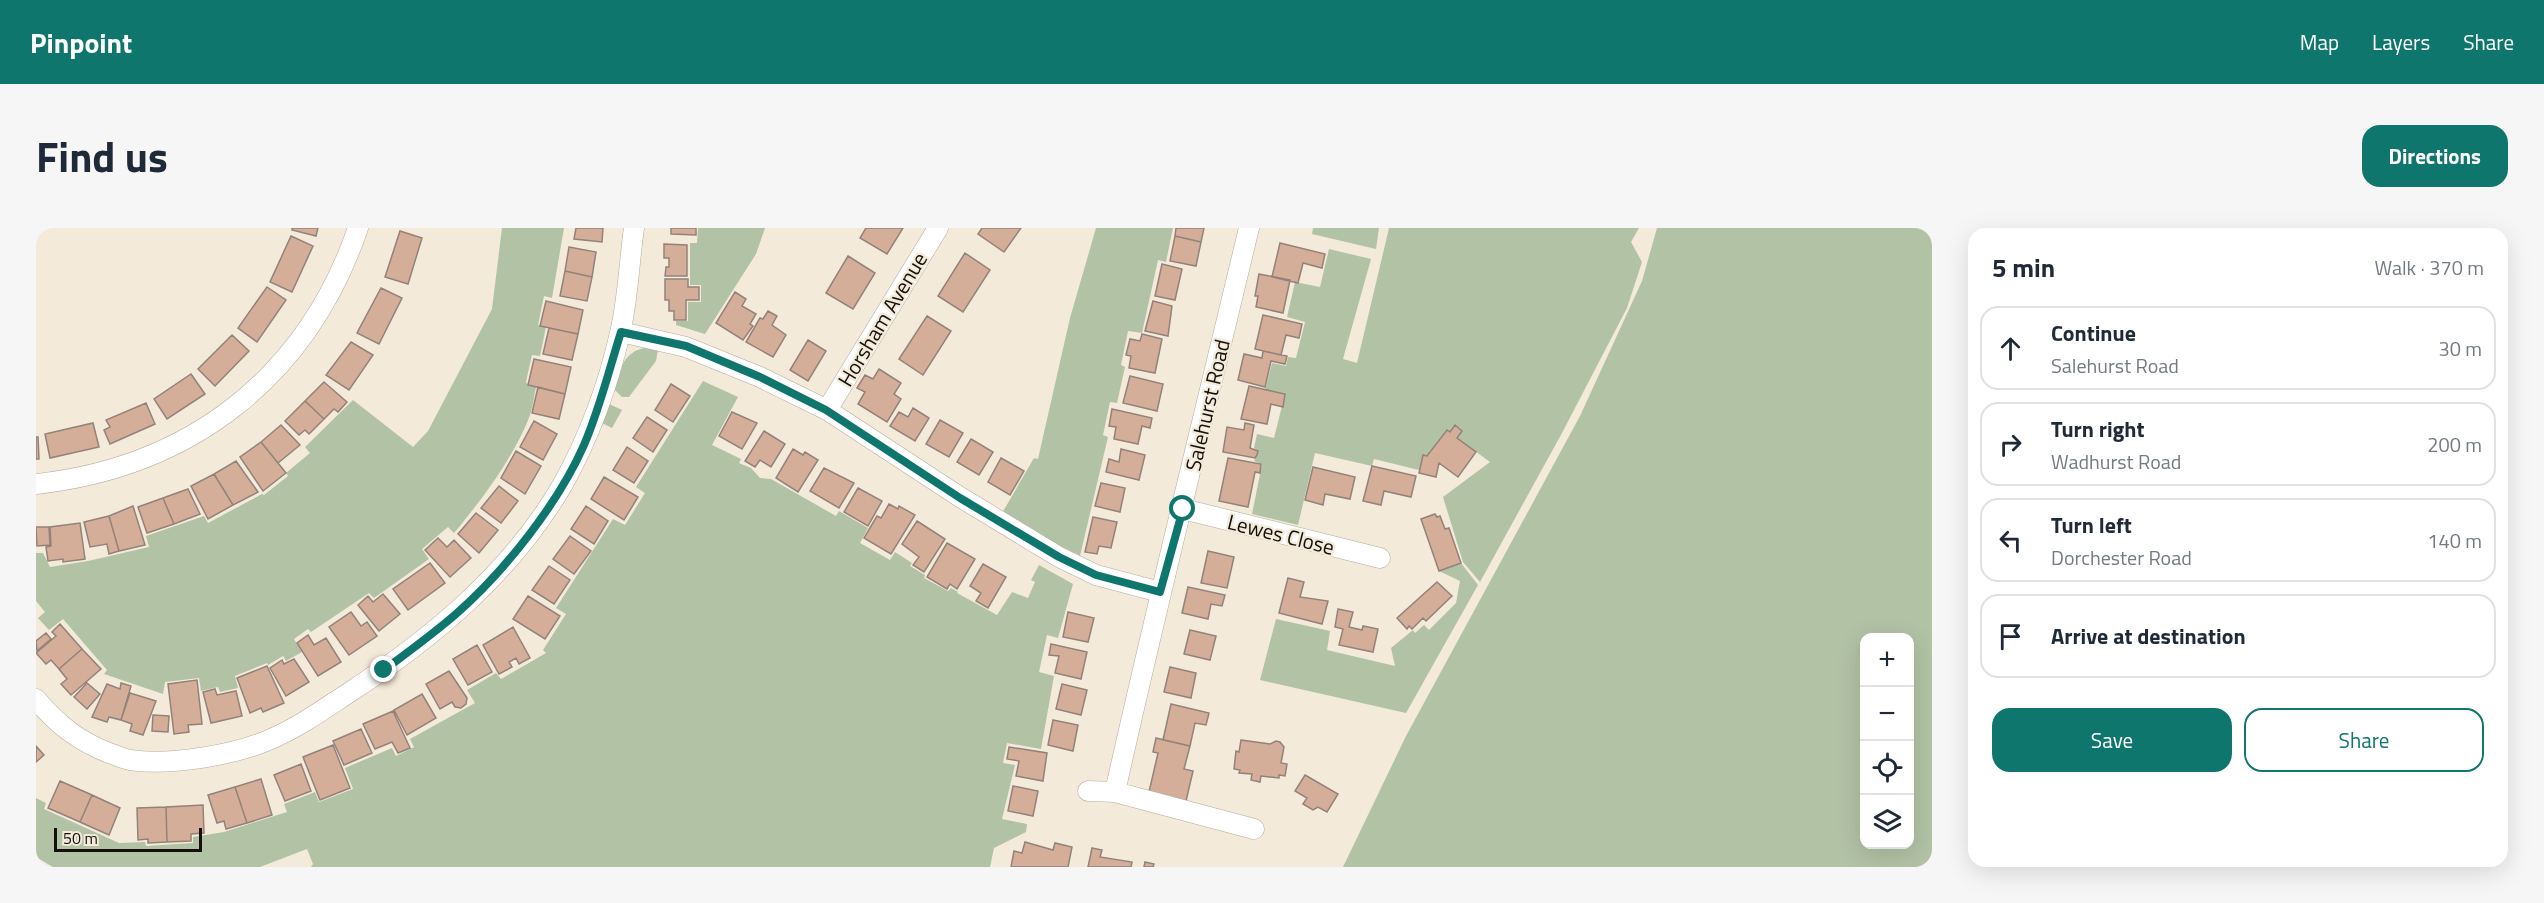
<!DOCTYPE html>
<html lang="en">
<head>
<meta charset="utf-8">
<style>
	:root { --surface:#fff; --page:#f6f6f7; --text:#1f2937; --muted:#747a83; --line:#e0e1e3; --accent:#0f766e }
	body { margin:0; font-family:"Titillium Web",sans-serif; background:var(--page); color:var(--text) }
	.controls { position:absolute; right:18px; bottom:18px; display:grid; overflow:hidden; border-radius:12px; box-shadow:0 6px 24px #0002 }
	.controls button { width:54px; height:54px; display:grid; place-items:center; padding:0; border:0; border-bottom:2px solid var(--line); background:var(--surface); color:var(--text); font:30px sans-serif }
	.scale { position:absolute; left:18px; bottom:15px; width:148px; box-sizing:border-box; padding-left:6px; border:3px solid #14100b; border-top:0; font-size:16px; line-height:21px; white-space:nowrap; color:#14100b; -webkit-text-stroke:4px #f4eada; paint-order:stroke }
	.stop { position:absolute; width:18px; height:18px; margin:-14px; border:4px solid #0f766e; border-radius:50%; background:#fff }
	.stop.end { background:#0f766e; border-color:#fff; box-shadow:0 2px 6px #0008 }
	.list { margin:0; padding:0; list-style:none }
	h2 { display:flex; justify-content:space-between; align-items:center; height:78px; margin:0; padding:0 24px; font-size:26px }
	h2 small { font-size:20px; font-weight:400; color:var(--muted) }
	.list li { display:grid; grid-template-columns:39px 1fr auto; gap:18px; align-items:center; box-sizing:border-box; height:84px; margin:0 12px 12px; padding:0 12px; border:2px solid var(--line); border-radius:18px }
	.list b { display:block; font-size:22px; white-space:nowrap }
	.list p { margin:0; font-size:20px; white-space:nowrap; color:var(--muted) }
	.list em { font-size:20px; font-style:normal; color:var(--muted) }
	.actions { display:flex; gap:12px; padding:18px 24px }
	.actions a { flex:1; padding:14px 0; border:2px solid var(--accent); border-radius:18px; text-align:center; font-size:21px; color:var(--accent) }
	.actions .main { background:var(--accent); color:#fff }
	.icon { flex:none; width:33px; height:33px; fill:none; stroke:currentColor; stroke-width:2; stroke-linecap:round; stroke-linejoin:round }
	.map { position:relative; flex:none; width:1896px; height:639px; overflow:hidden; border-radius:18px }
	header { display:flex; align-items:center; gap:36px; box-sizing:border-box; height:84px; padding:0 30px; background:var(--accent); color:#fff }
	header strong { font-size:28px }
	nav { display:flex; gap:33px; margin-inline-start:auto; font-size:21px }
	.intro { display:flex; align-items:center; justify-content:space-between; box-sizing:border-box; height:144px; padding:0 36px }
	h1 { margin:0; font-size:42px }
	.button { padding:15px 27px; border-radius:18px; background:var(--accent); color:#fff; font-size:21px; font-weight:700 }
	main { display:flex; gap:36px; padding:0 36px }
	aside { flex:1; background:var(--surface); border-radius:18px; box-shadow:0 6px 24px #0002 }
	.map>svg:first-child { display:block }
	.green { fill:#b2c2a5; fill-rule:evenodd }
	.building { fill:#d5ae99; stroke:#93827a; stroke-width:1.5 }
	.lines { fill:none; stroke-linecap:round; stroke-linejoin:round }
	.street-casing { stroke:#b4aa9c; stroke-width:21 }
	.street { stroke:#fff; stroke-width:20 }
	.route { stroke:#0f766e; stroke-width:8 }
	.labels { text-anchor:middle; dominant-baseline:central; stroke-width:4.5; stroke-linejoin:round; paint-order:stroke }
	.street-label { font-size:21px; fill:#14100b; stroke:#f4eada }
</style>
</head>
<body>
<header>
<strong>Pinpoint</strong>
<nav><a>Map</a><a>Layers</a><a>Share</a></nav>
</header>
<div class="intro"><h1>Find us</h1><a class="button">Directions</a></div>
<main>
<div class="map">
<svg width="1896" height="639" viewBox="0 0 1896 639">
	<rect width="100%" height="100%" fill="#f4eada"/>
	<path class="green" d="M466,0h62l-12,70 -8,-2 -6,29 8,2 -6,29 -8,-1 -6,27 2,3 8,2c-2,9 -3,19 -6,28 -14,39 -49,86 -76,118l-6,-6 -26,22 7,10 -55,39 -5,-5 -58,39 -3,-3 -14,10 8,13 -16,9 -3,-5 -15,9 -1,-2 -32,13 3,12 -18,4 -2,-5 -17,4 -2,-13 -34,4 -2,12 -59,-20 3,-4 -44,-51 -14,11 -11,-12 7,-6 -9,-11v-48h7l7,14 38,-6 61,-14 -3,-11 58,-20 4,7 54,-29 2,1 24,-19 -2,-3 24,-20 -5,-6 48,-47 60,47 15,-16 64,-122z
		M662,0h67l-9,26 -51,80 -29,-9v-4h12v-19h13v-17h-11v-42h7z
		M1060,0h77l-7,34 -8,-2 -16,73 -14,-2 -7,34 4,2 -8,36 -7,-1 -7,33 5,2 -28,119 -79,-41 33,-57 4,1 32,-141z
		M1277,0h66l-3,21 -64,-15z
		M1353,0h250l-8,14 11,20 -15,46 -65,125 -82,149 -17,-20 -20,-65 47,-35 -33,-24 5,-7 -7,-6 -5,7 -4,-2 -19,26h-4l-4,14 -45,-11 -2,7 -57,-13 -17,72 -46,-11 10,-50 -8,-3 4,-10 -4,-3 3,-14 17,4 11,-44 -20,-4 7,-27 14,3 2,-9 8,1 9,-36 -18,-5 8,-35 25,5 9,-38 42,10 -28,100 14,4z
		M1621,0h275v639h-589l63,-131 174,-320 62,-135zM1828,410h46v206h-46z
		M609,120l13,2 -2,11 -27,36h-7l-9,-9c6,-17 11,-37 32,-40z
		M667,153l35,16 -26,48 29,14 -2,4 12,5 9,10 11,1 65,37 3,-5 29,17 -8,15 30,17 5,-8 17,11 -2,3 15,9 -1,3 24,13 3,-3 7,4 -1,1 40,22 15,-23 16,6 7,-16 -4,-2 8,-15 34,19 -15,54 -11,-3 -8,37 15,4 -13,73 -34,-6 -4,20 12,2 -13,54 25,5 -1,8 -32,16 -4,19h-679l2,-3 -6,-15 -47,18h-207l-17,-10v-59l10,5 -2,6 75,34 26,-1 1,4 47,-3v-6l31,-5 63,-20 -3,-8 31,-12 4,10 34,-13 -8,-21 47,-20 4,8 18,-9 -4,-8 65,-36 -8,-13 29,-17 5,6 45,-26 -3,-3 23,-36 -10,-6 57,-89 12,6 20,-32 -9,-6z
		M573,176l13,6 -10,18 -10,-5z
		M1425,335l17,22 -72,128 -146,-33 16,-61 54,12 -3,19 68,16 -4,-18 22,-18 2,3 9,-8 5,5 27,-27 4,-22 -21,-10z"/>
	<path class="building" d="M256,0h26l-2,8 -24,-6z
		M540,0h27l-1,14 -28,-3z
		M635,0h25v7l-25,-1z
		M830,0h37l-16,26 -27,-16z
		M946,0h39l-17,24 -26,-18z
		M1140,0h28l-3,14 -26,-6z
		M364,3l22,7 -14,46 -23,-7z
		M255,8l22,10 -21,46 -22,-10z
		M1139,8l26,6 -5,24 -26,-5z
		M1244,15l45,11 -3,14 -19,-5 -5,20 -26,-6z
		M628,16l23,1v31h-22l1,-9h3v-9h-5z
		M533,19l27,5 -4,25 -27,-6z
		M929,25l25,17 -27,42 -25,-16z
		M812,28l27,17 -22,36 -27,-16z
		M1126,36l20,5 -7,31 -20,-4z
		M529,43l27,6 -5,24 -27,-5z
		M1223,46l31,6 -7,33 -27,-6 2,-11h-3z
		M629,51h23v8h11v13h-13v20h-12v-9h-5v-11h-4z
		M231,59l19,13 -29,42 -19,-14z
		M345,60l21,10 -23,46 -22,-11z
		M699,64l11,7 -4,7 14,8 -6,10 3,2 -10,14 -27,-17z
		M510,73l37,9 -5,24 -38,-8z
		M1117,73l19,5 -4,30 -23,-5z
		M732,83l9,5 -5,9 14,10 -13,22 -27,-15 14,-24 3,1z
		M1227,87l39,9 -3,14 -13,-3 -5,20 -26,-6z
		M891,88l24,15 -28,44 -24,-16z
		M513,100l29,6 -6,26 -29,-6z
		M1106,106l20,5 -7,34 -26,-5 2,-12 -5,-1 4,-16 10,2z
		M196,107l17,16 -34,35 -17,-17z
		M772,112l18,11 -18,30 -18,-11z
		M315,114l22,13 -24,35 -23,-15z
		M1227,123l24,5 -2,8 -14,-3 -6,26 -27,-7 6,-26 18,4z
		M498,131l37,8 -6,27 -37,-9z
		M843,141l22,14 -7,11 7,5 -14,23 -29,-18 7,-12 -8,-4 8,-13 8,4z
		M155,146l14,20 -38,25 -13,-20z
		M1094,148l33,8 -6,27 -34,-8z
		M288,154l23,20 -9,10 -4,-3 -10,10 -19,-18z
		M635,156l19,12 -17,26 -18,-12z
		M1213,158l36,8 -2,13 -12,-3 -4,20 -26,-5z
		M502,159l27,7 -6,25 -27,-6z
		M269,173l19,18 -15,15 -4,-4 -6,5 -14,-14z
		M110,175l9,21 -45,20 -6,-14 6,-3 -4,-7z
		M877,180l16,10 -14,23 -25,-15 9,-14 9,5z
		M1076,181l40,9 -2,10 -8,-2 -4,18 -24,-5 2,-12 -7,-1z
		M696,184l25,11 -15,26 -23,-13z
		M611,189l20,13 -14,22 -20,-14z
		M904,192l23,13 -14,24 -23,-13z
		M498,193l23,13 -14,26 -23,-13z
		M57,195l6,24 -49,11 -5,-24z
		M1209,195l9,2 -4,23 8,3 -1,4 -2,3 -32,-6 4,-25 17,3z
		M245,197l19,20 -22,18 -17,-21z
		M1419,197l7,6 -5,7 19,14 -18,25 -19,-14 -3,14 -17,-4 4,-18 4,1 20,-26 3,2z
		M728,203l21,13 -14,23 -11,-7 -5,7 -10,-6z
		M0,209h2l1,22h-3z
		M935,211l22,13 -14,23 -22,-13z
		M225,214l25,31 -23,18 -23,-34z
		M591,219l21,14 -14,22 -21,-13z
		M757,221l10,6 2,-3 13,8 -20,32 -22,-14z
		M1085,221l24,6 -6,25 -33,-8 3,-13 10,3z
		M480,223l25,15 -16,28 -24,-16z
		M965,230l23,13 -14,24 -22,-13z
		M1192,230l33,6 -1,9 -5,-1 -7,35 -29,-6z
		M200,233l22,31 -25,13 -19,-31z
		M1336,238l44,10 -5,21 -27,-6 -3,14 -18,-4z
		M1277,239l42,10 -5,22 -25,-5 -2,11 -18,-5z
		M788,240l30,15 -15,25 -29,-17z
		M178,246l19,31 -25,14 -17,-33z
		M568,249l34,20 -14,23 -33,-21z
		M1065,255l24,5 -5,24 -25,-6z
		M463,258l19,15 -17,22 -20,-15z
		M822,260l24,13 -14,25 -24,-14z
		M152,261l12,25 -26,10 -11,-26z
		M127,270l11,26 -27,9 -9,-26z
		M853,276l9,5 1,-3 16,9 -24,39 -27,-16 13,-22 4,2z
		M97,278l12,39 -26,6 -10,-35z
		M550,278l22,15 -14,23 -23,-15z
		M440,285l22,17 -19,23 -21,-19z
		M1399,286l2,3 3,-1 5,13 4,-1 12,35 -22,8 -18,-52z
		M73,288l10,35 -10,3 -2,-10 -17,3 -6,-25z
		M1057,289l24,5 -6,26 -12,-2 -2,8 -12,-2z
		M881,293l28,18 -21,33 -11,-7 6,-8 -17,-13z
		M44,295l5,36 -22,3v-3l-15,2 -2,-14 5,-1 -1,-19z
		M0,299h13l1,18 -13,1z
		M534,308l21,15 -17,23 -21,-15z
		M402,310l9,9 7,-7 17,18 -21,19 -25,-27z
		M911,315l28,16 -18,30 -7,-5 -3,5 -20,-12z
		M1172,323l26,6 -7,31 -26,-5z
		M394,335l15,20 -37,27 -15,-21z
		M947,336l23,13 -18,31 -12,-7 5,-8 -11,-7z
		M513,338l21,14 -16,24 -22,-14z
		M1252,350l16,4 -4,15 28,4 -6,23 -43,-11z
		M1401,354l15,14 -26,25 -3,-3 -11,11 -3,-3 -2,3 -10,-11z
		M1152,359l37,8 -3,11 -11,-2 -3,15 -26,-6z
		M347,366l17,20 -21,17 -21,-26 10,-9 5,6z
		M492,368l32,20 -15,23 -32,-20z
		M1302,381l15,3 -4,15 13,3 1,-4 15,3 -5,23 -34,-7 4,-16 -8,-2z
		M315,384l10,14 6,-4 10,14 -28,19 -20,-28z
		M1032,384l26,6 -6,24 -25,-5z
		M24,396l22,25 -23,20 -8,-9 -5,4 -10,-11 20,-17 -4,-4z
		M477,399l17,31 -11,6 -3,-6 -7,4 3,5 -13,7 -16,-29z
		M1154,402l26,6 -6,24 -26,-6z
		M10,405l5,6 -14,12 -1,-10z
		M272,407l6,10 12,-7 15,24 -23,14 -21,-33z
		M1015,416l36,8 -6,27 -26,-6 4,-17 -10,-1z
		M441,417l15,27 -24,13 -15,-26z
		M46,421l19,20 -30,26 -10,-11 6,-5 -8,-10z
		M258,431l15,23 -23,14 -16,-28 12,-8 2,4z
		M231,438l17,37 -21,9 -2,-4 -11,5 -13,-35z
		M1134,439l26,6 -5,25 -27,-6z
		M413,443l18,27 -1,6 -5,4 -6,-1 -3,-5 -12,7 -14,-25z
		M161,452l5,44 -14,1 1,7 -15,2 -6,-50z
		M51,455l13,11 -13,15 -13,-12z
		M85,455l10,3 -10,34 -12,-3 -2,5 -15,-5 15,-33 13,5z
		M1026,456l25,6 -6,25 -25,-6z
		M179,461l2,6 19,-4 6,25 -31,7 -8,-31z
		M94,465l26,8 -13,34 -13,-4 2,-7 -11,-4z
		M386,466l14,24 -29,17 -13,-25z
		M1135,476l38,9 -3,12 -11,-2 -5,23 -27,-6z
		M357,483l17,37 -12,5 -6,-11 -17,7 -12,-25z
		M117,487l16,1 -1,16 -16,-1z
		M1017,492l25,5 -5,26 -25,-6z
		M325,501l11,24 -28,12 -11,-24z
		M1120,510l34,8 -6,23 9,2 -7,30 -37,-9 9,-39 -5,-1z
		M1205,512l29,4 6,-3 4,1 4,5 -3,16 6,1 -2,12 -6,-1v3l-18,-2 -1,6 -9,-2 1,-6 -13,-1 1,-3 -6,-1 2,-18 3,1z
		M297,517l17,43 -30,12 -17,-43z
		M0,518l8,9 -8,7z
		M973,519l38,6 -4,28 -27,-5 3,-15 -12,-2z
		M265,536l10,27 -26,10 -11,-26z
		M1269,547l33,19 -11,18 -9,-5 -5,3 -10,-6 4,-6 -12,-7z
		M225,551l11,36 -25,8 -12,-36z
		M24,553l32,14 -12,27 -32,-14z
		M977,558l25,5 -5,25 -25,-5z
		M199,559l12,36 -21,6 -2,-8 -7,2 -9,-28z
		M56,567l28,13 -11,27 -29,-13z
		M167,577l1,28 -13,1v7l-24,1 -1,-35z
		M130,579l1,35 -19,1v-4l-10,1 -1,-32z
		M989,614l28,8 2,-7 17,4 -4,20h-57l3,-16 8,2z
		M1056,620l10,2 -2,7 32,5 -1,5h-43z
		M1109,634l9,2 -1,3h-9z"/>
	<g class="lines">
		<defs>
			<path id="street" d="M585,104l65,15 74,30 67,33 133,87 99,60 37,18 64,17
				M791,182l111,-182
				M0,256c155,-17 271,-107 322,-256
				M1147,281l197,49
				M0,471c21,25 42,42 73,54 7,2 14,6 21,7 39,6 106,-5 141,-21 28,-12 53,-30 79,-47 84,-55 162,-120 213,-208 26,-47 45,-98 57,-151 8,-33 9,-70 14,-105
				M1052,563l27,1 139,37
				M1079,564c42,-189 89,-376 134,-564"/>
		</defs>
		<use href="#street" class="street-casing"/>
		<use href="#street" class="street"/>
	</g>
	<g class="lines">
		<path class="route" d="M348,442c24,-18 49,-36 72,-56 48,-42 102,-110 128,-169 16,-37 25,-75 37,-113l65,14 74,31 66,33 134,88 99,59 37,18 64,17 23,-83"/>
	</g>
	<g class="labels">
		<g class="street-label">
			<text transform="translate(846 91) rotate(-59)">Horsham Avenue</text>
			<text transform="translate(1171 177) rotate(-77)">Salehurst Road</text>
			<text transform="translate(1245 306) rotate(14)">Lewes Close</text>
		</g>
	</g>
</svg>
<div class="controls">
<button>+</button>
<button>−</button>
<button><svg class="icon" aria-label="locate" viewBox="0 0 24 24"><circle cx="12" cy="12" r="6"/><path d="M12 2v4M12 18v4M2 12h4M18 12h4"/></svg></button>
<button><svg class="icon" aria-label="layers" viewBox="0 0 24 24"><path d="M12 4l9 5-9 5-9-5zM3 14l9 5 9-5"/></svg></button>
</div>
<div class="scale">50 m</div>
<div class="stop" style="left:1147px;top:281px"></div>
<div class="stop end" style="left:348px;top:442px"></div>
</div>
<aside>
<h2>5 min<small>Walk · 370 m</small></h2>
<ul class="list">
<li><svg class="icon" aria-label="ahead" viewBox="0 0 24 24"><path d="M12 20V5M6 11l6-6 6 6"/></svg><div><b>Continue</b><p>Salehurst Road</p></div><em>30 m</em></li>
<li><svg class="icon" aria-label="right" viewBox="0 0 24 24"><path d="M7 20v-9h11M14 6l5 5-5 5"/></svg><div><b>Turn right</b><p>Wadhurst Road</p></div><em>200 m</em></li>
<li><svg class="icon" aria-label="left" viewBox="0 0 24 24"><path d="M17 20v-9H6M10 6l-5 5 5 5"/></svg><div><b>Turn left</b><p>Dorchester Road</p></div><em>140 m</em></li>
<li><svg class="icon" aria-label="arrive" viewBox="0 0 24 24"><path d="M6 21V4h12l-3 4 3 4H6"/></svg><div><b>Arrive at destination</b></div></li>
</ul>
<div class="actions"><a class="main">Save</a><a>Share</a></div>
</aside>
</main>
</body>
</html>
